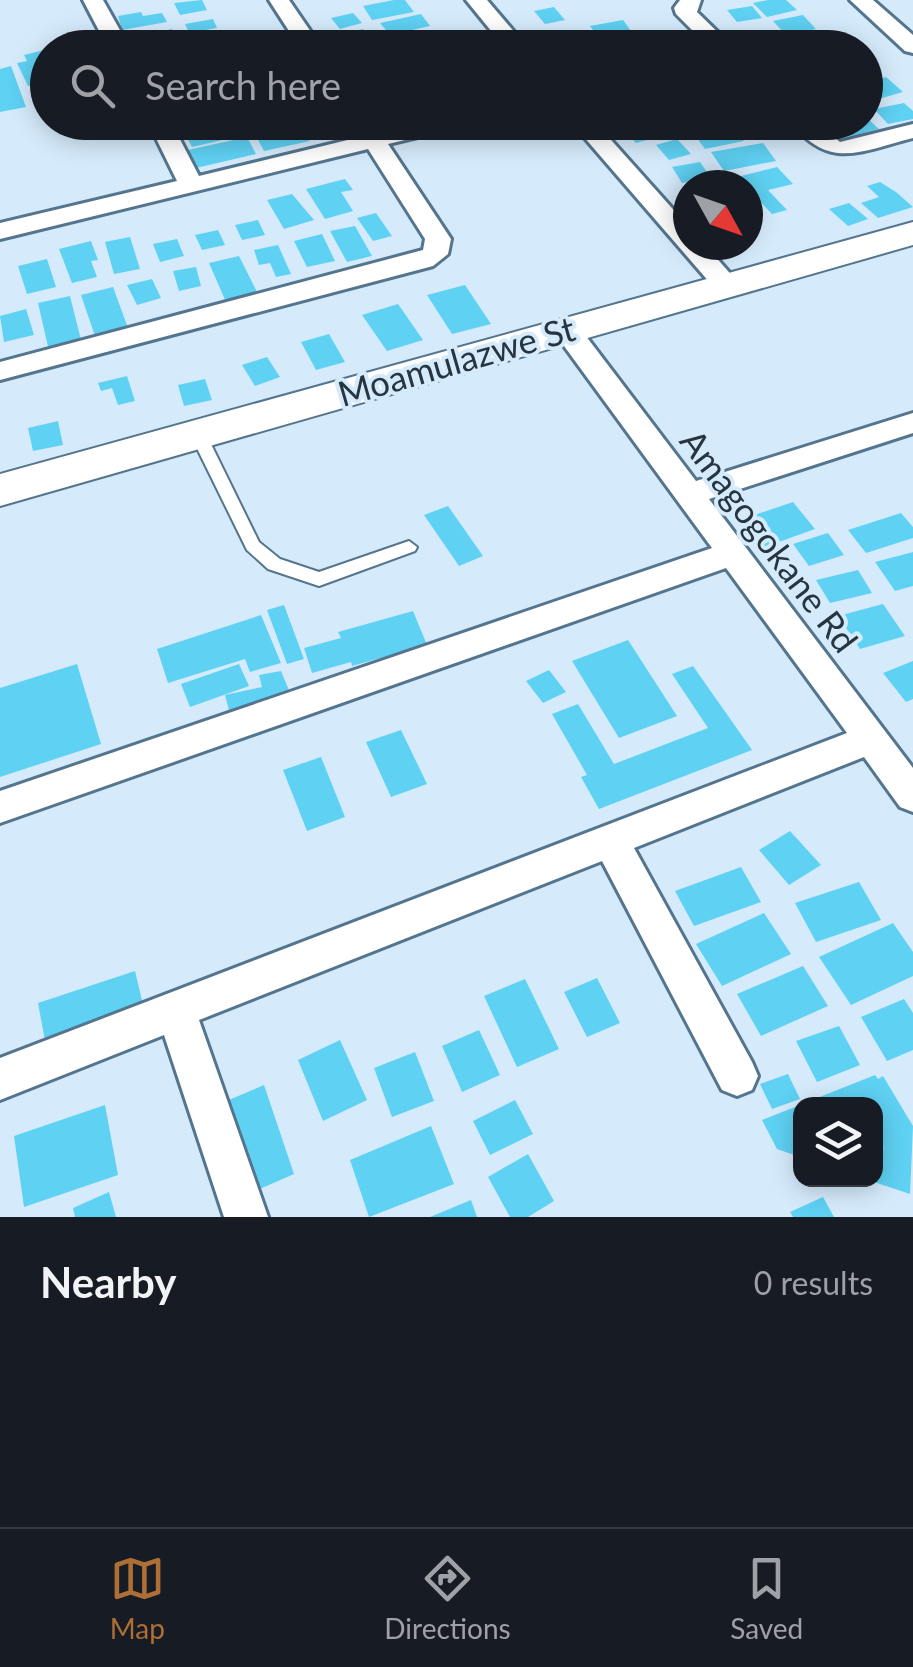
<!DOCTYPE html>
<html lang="en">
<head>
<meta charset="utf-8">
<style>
	:root { --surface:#171b24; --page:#242831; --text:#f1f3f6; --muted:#9ea1a6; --line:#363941; --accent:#ae6f36 }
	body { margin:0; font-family:Lato,sans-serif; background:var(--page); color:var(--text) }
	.controls { position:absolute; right:30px; bottom:30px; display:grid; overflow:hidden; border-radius:20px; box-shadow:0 5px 25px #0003 }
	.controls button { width:90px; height:90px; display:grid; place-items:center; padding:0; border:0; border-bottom:2px solid var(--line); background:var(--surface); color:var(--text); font:50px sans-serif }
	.compass { position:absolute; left:673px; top:170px; width:90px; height:90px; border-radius:50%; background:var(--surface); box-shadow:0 5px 25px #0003; rotate:130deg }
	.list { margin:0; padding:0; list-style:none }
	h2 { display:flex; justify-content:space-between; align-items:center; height:130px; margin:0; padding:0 40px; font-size:42px }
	h2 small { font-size:32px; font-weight:400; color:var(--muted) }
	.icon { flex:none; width:55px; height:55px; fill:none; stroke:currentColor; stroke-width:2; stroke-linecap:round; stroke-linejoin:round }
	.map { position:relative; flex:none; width:913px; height:1217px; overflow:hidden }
	.search { position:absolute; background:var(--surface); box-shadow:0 5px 25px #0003; left:30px; right:30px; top:30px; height:110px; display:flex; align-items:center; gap:25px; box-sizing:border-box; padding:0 35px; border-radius:55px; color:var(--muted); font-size:38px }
	.sheet { height:310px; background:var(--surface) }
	nav { display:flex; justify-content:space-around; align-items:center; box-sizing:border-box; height:140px; border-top:2px solid var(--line); background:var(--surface); font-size:28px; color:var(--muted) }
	nav a { display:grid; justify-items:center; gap:5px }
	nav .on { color:var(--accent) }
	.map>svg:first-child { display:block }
	.building { fill:#5fd1f3 }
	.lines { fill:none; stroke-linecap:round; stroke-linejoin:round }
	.lane-casing { stroke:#54758d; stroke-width:4 }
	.street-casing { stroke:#54758d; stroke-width:6 }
	.secondary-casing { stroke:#54758d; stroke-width:4 }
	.lane { fill:#fff; fill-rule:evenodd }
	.street { fill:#fff; fill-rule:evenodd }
	.secondary { fill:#fff; fill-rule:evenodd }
	.labels { text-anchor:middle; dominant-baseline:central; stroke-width:8; stroke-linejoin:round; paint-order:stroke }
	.street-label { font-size:35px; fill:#273540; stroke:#d5ebfc }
</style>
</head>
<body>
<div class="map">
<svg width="913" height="1217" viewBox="0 0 913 1217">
	<rect width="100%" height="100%" fill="#d5ebfc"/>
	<path class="building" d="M202,0l5,10 -27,5 -6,-12z
		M394,0h11l9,12 -42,8 -9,-14z
		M768,0h18l11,10 -30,7 -14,-14z
		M752,6l10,12 -25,4 -10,-12z
		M554,7l11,13 -20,4 -11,-13z
		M141,12l2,4 19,-3 5,9 -45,8 -4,-14z
		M353,13l9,10 -22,6 -9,-11z
		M421,14l9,12 -40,9 -10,-12z
		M803,15l13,14 -30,6 -13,-14z
		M213,19l4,9 -28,5 -4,-9z
		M623,20l8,11 -33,6 -8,-11z
		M172,29l8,13 -35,6 -6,-12z
		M363,29l10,11 -18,5 -10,-12z
		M767,30l14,13 -37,5 -11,-11z
		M430,31l12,15 -47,2 -6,-9z
		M627,37l9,11h-32l-4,-6z
		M48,49v51l-4,1 -9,-16 -7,1 -11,-23 10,-2 -3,-6z
		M11,66l15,41 -26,5v-43z
		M886,77l17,15 -35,10 -2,-19z
		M904,103l9,8v8l-25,5 -14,-15z
		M866,117l13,12 -42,11 -18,-18h47z
		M659,123l11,11 -34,9 -11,-11z
		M224,125l7,13 -39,9 -7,-13z
		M301,126l9,15 -46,10 -8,-15z
		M732,126l12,15 -39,8 -12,-16z
		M247,137l9,17 -60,14 -8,-18z
		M677,139l14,15 -22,6 -13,-15z
		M763,143l13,18 -52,10 -13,-19z
		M700,162l11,16 -29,5 -10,-16z
		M777,167l16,17 -25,6 19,20 -15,4 -35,-37z
		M345,179l8,11 -12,2 12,19 -28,8 -19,-30z
		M880,182l16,10 17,15 -35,11 -17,-15 18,-6 -12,-11z
		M292,194l22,26 -30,9 -17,-29z
		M849,203l19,16 -20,7 -19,-17z
		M376,213l16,23 -19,5 -16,-23z
		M258,220l7,15 -23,5 -7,-15z
		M355,226l17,30 -25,6 -17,-31z
		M218,230l7,15 -23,5 -7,-15z
		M322,234l13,27 -28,6 -13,-26z
		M130,237l10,32 -26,5 -9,-32z
		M177,239l7,17 -24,6 -7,-18z
		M91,241l7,19 -7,1 6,16 -25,6 -13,-34z
		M278,245l13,29 -15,3 -6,-14 -11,2 -5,-15z
		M239,256l19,38 -32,8 -17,-39z
		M47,259l9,28 -29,7 -9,-28z
		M196,267l5,19 -22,5 -6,-20z
		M152,279l9,19 -24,7 -10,-20z
		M465,285l26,39 -39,10 -25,-39z
		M113,287l15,41 -33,8 -14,-41z
		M70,296l12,48 -33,7 -11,-48z
		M398,304l25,36 -36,11 -25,-36z
		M26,309l8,26 -30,7 -4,-26z
		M329,334l16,28 -29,8 -15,-28z
		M267,357l13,20 -25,9 -13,-21z
		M127,376l8,25 -17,4 -6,-17 -11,3 -3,-8z
		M205,379l7,21 -28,6 -6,-21z
		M58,421l5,24 -30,6 -5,-23z
		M793,502l22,27 -50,18 -22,-28z
		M448,506l35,50 -24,10 -35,-51z
		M901,513l12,14v11l-47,15 -18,-23z
		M828,533l16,22 -35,11 -16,-22z
		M913,552v34l-18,5 -20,-29z
		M858,570l14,23 -42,10 -14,-23z
		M883,604l22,32 -45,13 -22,-33z
		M284,605l20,54 -17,5 -20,-54z
		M413,611l14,34 -75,21 -1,-4 -39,11 -8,-25 37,-10 -3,-6z
		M261,615l20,48 -31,9 -5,-13 -77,24 -11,-34z
		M628,640l49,76 -58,22 -47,-77z
		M913,661v38l-7,3 -23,-29z
		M77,664l24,80 -101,33v-89z
		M239,664l10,22 -59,21 -9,-23z
		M693,666l59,84 -153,59 -18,-32 6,-2 -35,-61 26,-10 36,60 94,-36 -36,-54z
		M549,670l17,22 -23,11 -17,-22z
		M281,671l12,29 -63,14 -5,-19 37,-8 -3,-12z
		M401,730l26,54 -36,13 -25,-55z
		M321,757l24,60 -38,14 -24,-61z
		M790,831l31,34 -32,20 -30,-35z
		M741,867l20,35 -67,24 -19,-35z
		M859,882l22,38 -65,22 -21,-39z
		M764,913l27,41 -69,32 -26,-42z
		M893,923l20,29v24l-62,29 -32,-48z
		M803,966l25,40 -67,30 -24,-42z
		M135,971l10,42 -99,33 -8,-43z
		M597,978l23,45 -33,14 -23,-45z
		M525,979l34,70 -42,18 -33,-71z
		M904,999l9,14v37l-26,11 -26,-44z
		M839,1026l21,39 -43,17 -21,-41z
		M479,1030l21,45 -38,17 -20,-46z
		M340,1040l27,60 -44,21 -25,-61z
		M415,1052l19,49 -42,16 -18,-49z
		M788,1074l12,25 -28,10 -12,-25z
		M875,1075l3,4 5,-3 30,50 -3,68 -42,-14h8v-33l8,2 -8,-14v-31h-74z
		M264,1085l30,89 -41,18 -29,-90z
		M515,1100l18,34 -43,21 -17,-34z
		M105,1105l13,70 -94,32 -10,-71z
		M800,1105v52l-23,-8 -15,-29z
		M431,1126l23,58 -85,33 -19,-57z
		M528,1154l26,47 -26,16h-18l-22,-40z
		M109,1192l7,25h-41l-2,-9z
		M823,1197l11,20h-41l-3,-5z
		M471,1200l6,17h-47z"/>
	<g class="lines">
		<defs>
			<path id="lane" d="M198,429l8,5 53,108 21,17 39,13 90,-31 8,6 -2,4 -96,35 -51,-17 -21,-19 -57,-116z"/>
			<path id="street" d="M83,0h20l27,48h-22z
				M269,0h20l33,48h-22z
				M466,0h21l41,48h-23z
				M680,0h21l-4,12 37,36h-24l-34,-34 -2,-6z
				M850,0h23l40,35v18l-8,-2z
				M148,122h23l28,54 161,-39 -9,-15h23l6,10 41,-10h42l-3,5 -72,17 63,95 -3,15 -15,12 -433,114v-18l423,-112 2,-11 -57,-90 -368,90v-16l177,-42z
				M571,122h24l93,104v19h17l30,34 4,6 -4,6h-18z
				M791,122h25l24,20 73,-18v14c-52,13 -84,33 -122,-16z
				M566,320l10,3 120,158 217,-68v20l-204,66 204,269v44l-13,-5 -36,-50 -230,91 118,214 6,14 -6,14 -15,6 -15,-6 -120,-229 -403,159 69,197h-44l-60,-182 -164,65v-42l847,-325 -121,-165 -726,255v-32l712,-243 -156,-213 -4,-6 4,-6z"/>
			<path id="secondary" d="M913,222v23l-913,261v-32z"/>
		</defs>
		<use href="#lane" class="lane-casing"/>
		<use href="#street" class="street-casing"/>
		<use href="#secondary" class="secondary-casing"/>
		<use href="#lane" class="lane"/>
		<use href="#street" class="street"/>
		<use href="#secondary" class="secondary"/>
	</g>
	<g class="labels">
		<g class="street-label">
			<text transform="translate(456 360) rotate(-16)">Moamulazwe St</text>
			<text transform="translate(770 540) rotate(53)">Amagogokane Rd</text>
		</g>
	</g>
</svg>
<div class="controls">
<button><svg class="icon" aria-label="layers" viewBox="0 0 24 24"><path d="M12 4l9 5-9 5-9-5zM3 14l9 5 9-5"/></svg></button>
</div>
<svg class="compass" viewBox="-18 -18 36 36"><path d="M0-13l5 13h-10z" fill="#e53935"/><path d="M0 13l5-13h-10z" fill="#9ea1a6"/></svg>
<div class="search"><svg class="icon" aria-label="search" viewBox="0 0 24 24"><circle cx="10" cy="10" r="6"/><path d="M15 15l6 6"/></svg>Search here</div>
</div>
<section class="sheet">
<h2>Nearby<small>0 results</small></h2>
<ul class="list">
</ul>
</section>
<nav>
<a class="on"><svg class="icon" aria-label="map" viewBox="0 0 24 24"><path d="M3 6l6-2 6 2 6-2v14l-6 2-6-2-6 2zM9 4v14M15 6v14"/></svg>Map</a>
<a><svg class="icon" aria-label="directions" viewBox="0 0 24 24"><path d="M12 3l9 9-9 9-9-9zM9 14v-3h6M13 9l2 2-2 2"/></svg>Directions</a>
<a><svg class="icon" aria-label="saved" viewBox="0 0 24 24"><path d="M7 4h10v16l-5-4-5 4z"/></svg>Saved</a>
</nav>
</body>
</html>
